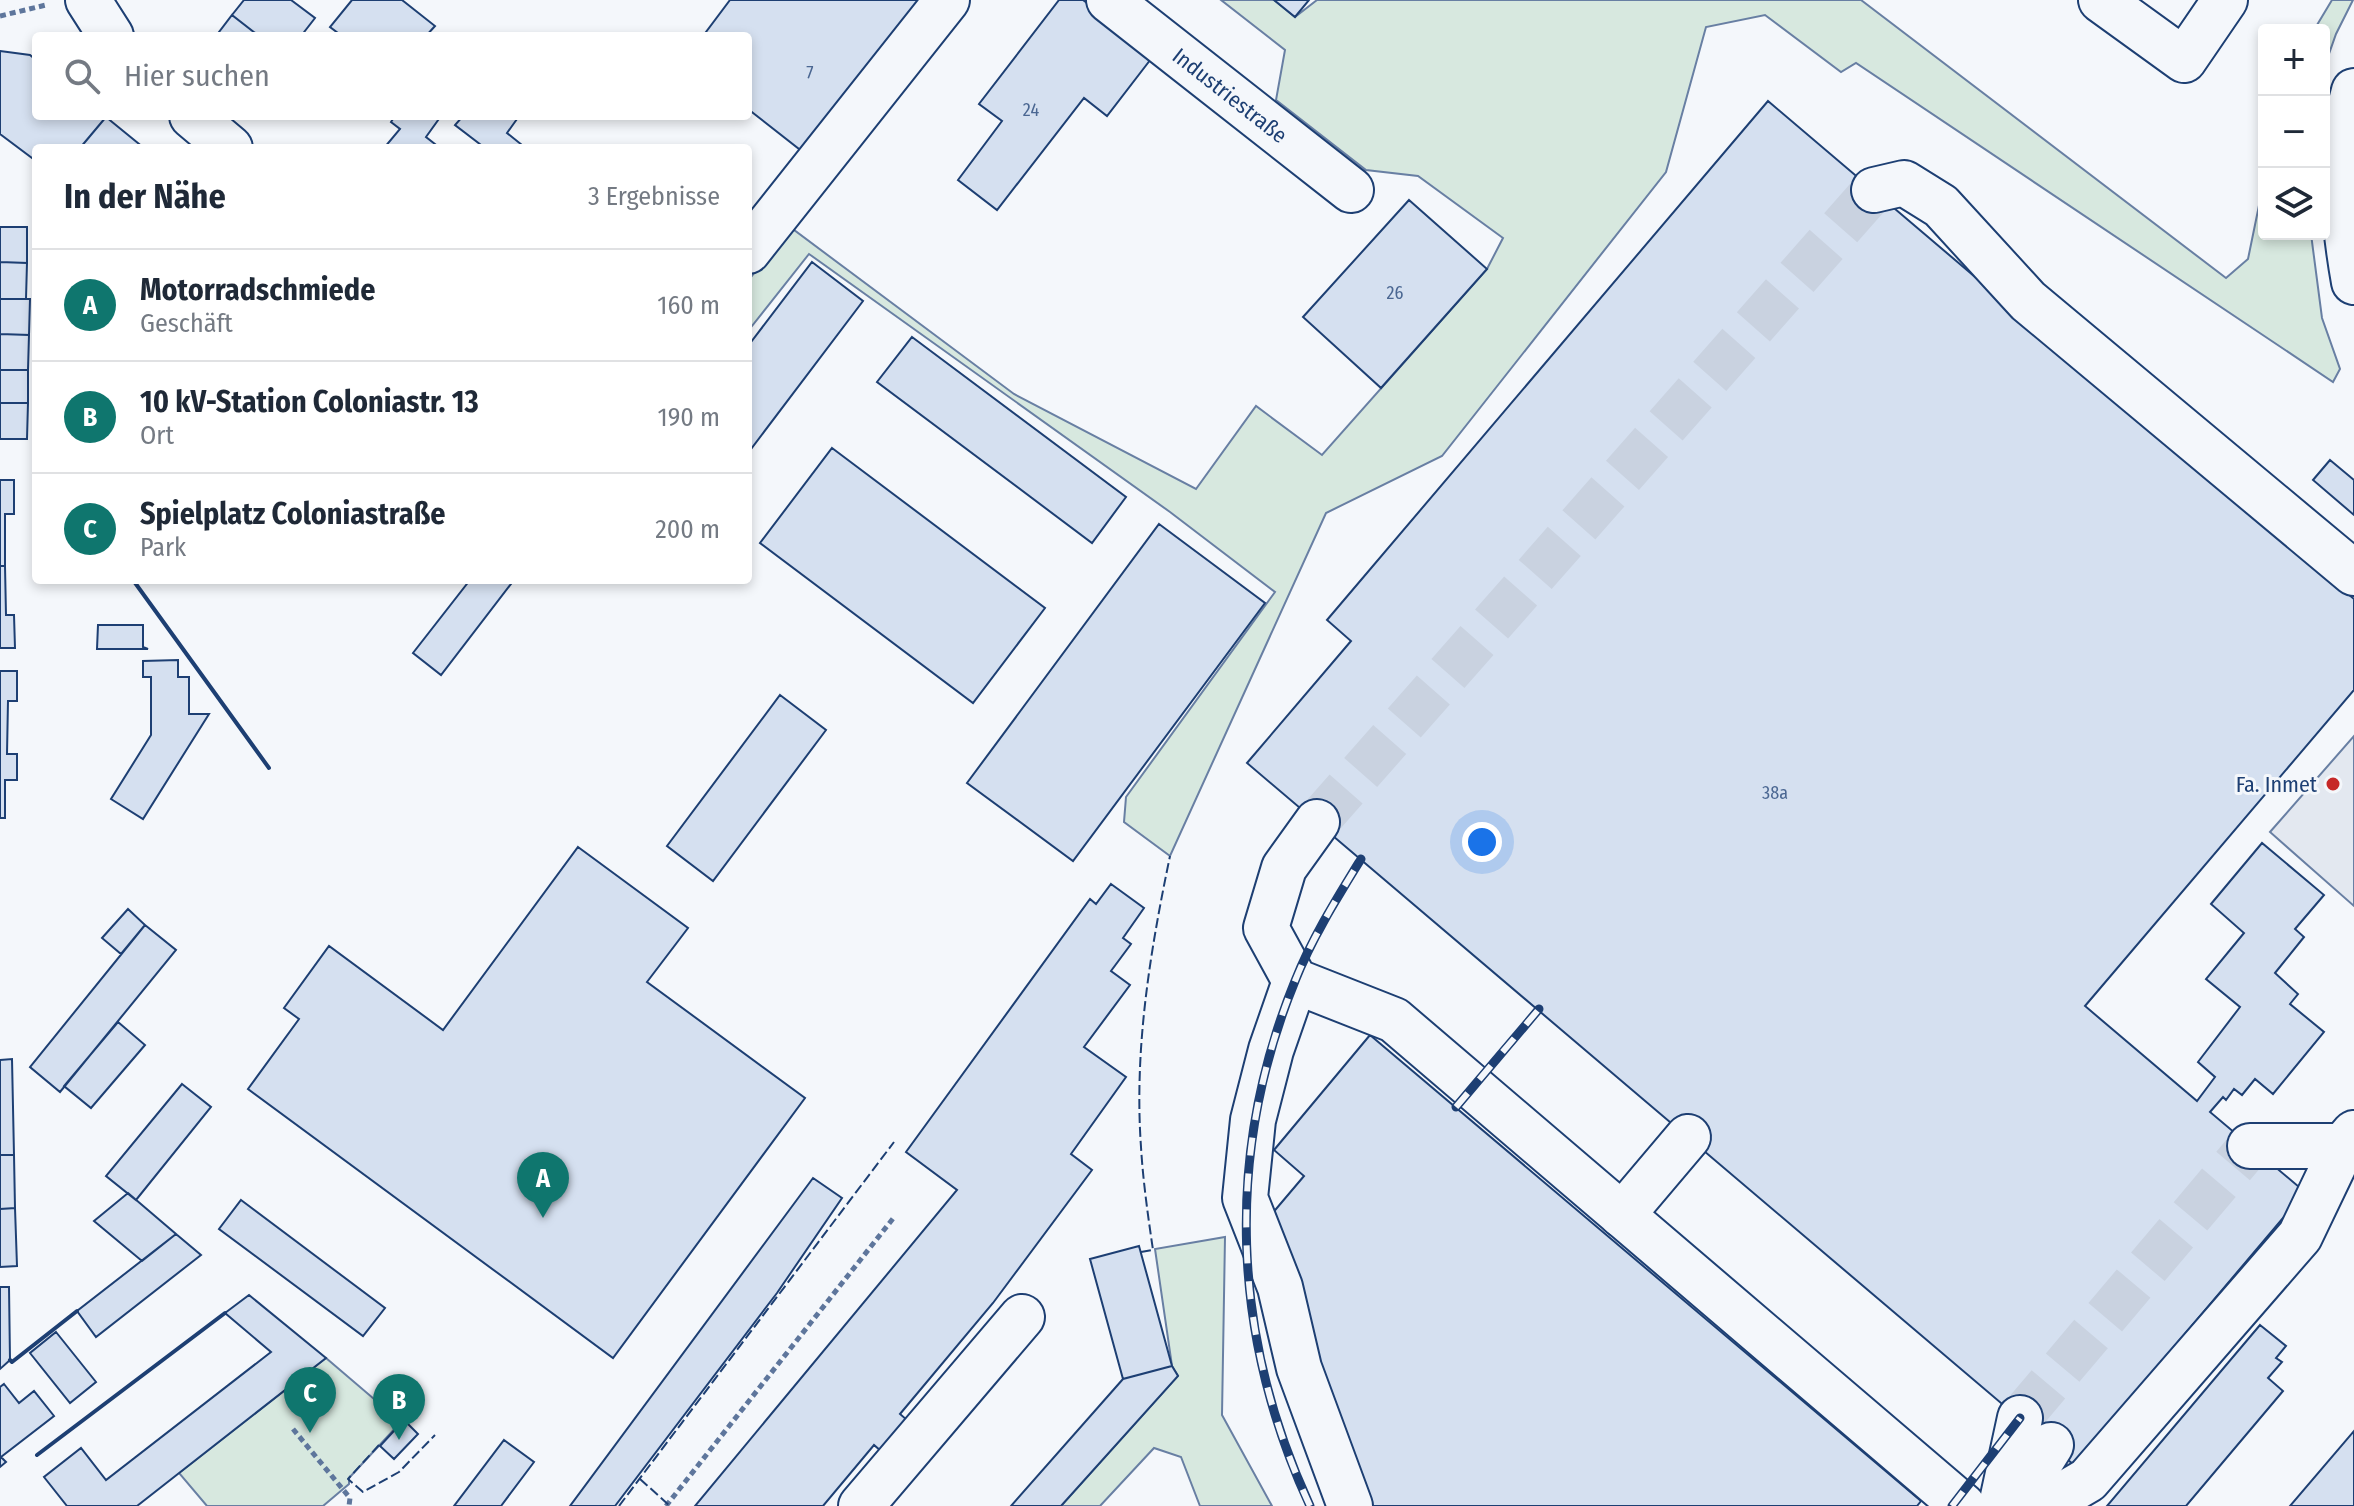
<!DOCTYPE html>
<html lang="de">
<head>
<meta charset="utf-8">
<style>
	:root { --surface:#fff; --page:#f2f2f3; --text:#1f2937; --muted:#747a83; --line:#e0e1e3; --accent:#0f766e }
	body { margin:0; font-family:"Fira Sans Condensed",sans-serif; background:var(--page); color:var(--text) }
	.controls { position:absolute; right:24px; top:24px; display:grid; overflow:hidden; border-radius:8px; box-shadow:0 4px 12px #0003 }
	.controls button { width:72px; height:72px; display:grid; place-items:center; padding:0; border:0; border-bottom:2px solid var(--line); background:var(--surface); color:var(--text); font:40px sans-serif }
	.you { position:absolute; left:1482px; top:842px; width:28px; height:28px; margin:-20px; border:6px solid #fff; border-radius:50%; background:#1a73e8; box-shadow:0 0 0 12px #1a73e833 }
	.badge { display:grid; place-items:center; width:52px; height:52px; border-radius:50%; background:var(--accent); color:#fff; font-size:26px; font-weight:700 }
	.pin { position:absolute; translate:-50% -66px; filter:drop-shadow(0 2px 4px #0008) }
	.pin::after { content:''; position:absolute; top:42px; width:28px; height:24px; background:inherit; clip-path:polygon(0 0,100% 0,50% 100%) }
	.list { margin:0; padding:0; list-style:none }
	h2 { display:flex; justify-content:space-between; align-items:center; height:104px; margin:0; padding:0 32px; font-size:34px }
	h2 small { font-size:26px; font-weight:400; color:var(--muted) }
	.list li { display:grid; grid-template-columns:52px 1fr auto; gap:24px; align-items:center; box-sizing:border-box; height:112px; padding:0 32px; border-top:2px solid var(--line) }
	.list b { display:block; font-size:30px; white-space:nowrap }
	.list p { margin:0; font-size:26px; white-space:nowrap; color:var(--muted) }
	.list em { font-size:26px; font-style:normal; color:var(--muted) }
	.icon { flex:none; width:44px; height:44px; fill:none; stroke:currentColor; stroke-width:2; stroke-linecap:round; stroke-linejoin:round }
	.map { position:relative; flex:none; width:2354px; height:1506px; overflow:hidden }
	.search { position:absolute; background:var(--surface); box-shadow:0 4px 12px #0003; left:32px; top:32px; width:720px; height:88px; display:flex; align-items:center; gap:20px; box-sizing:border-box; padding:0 28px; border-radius:8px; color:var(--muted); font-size:30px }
	.panel { position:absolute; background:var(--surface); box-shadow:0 4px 12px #0003; left:32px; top:144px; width:720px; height:440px; border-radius:8px }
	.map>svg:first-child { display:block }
	.green { fill:#d7e8df; stroke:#687fa3; stroke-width:2 }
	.parking { fill:#e3e8f0; stroke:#687fa3; stroke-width:2 }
	.building { fill:#d5e0f0; stroke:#1d3f73; stroke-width:2 }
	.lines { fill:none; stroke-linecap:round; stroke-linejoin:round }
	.minor-tunnel { stroke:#c9d2e0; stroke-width:44; stroke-dasharray:44 22; stroke-linecap:butt }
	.minor-casing { stroke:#1d3f73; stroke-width:48 }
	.path { stroke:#5e769c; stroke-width:5; stroke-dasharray:6 4; stroke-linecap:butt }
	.minor { stroke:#f4f7fb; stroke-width:44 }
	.rail-casing { stroke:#1d3f73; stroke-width:9 }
	.rail { stroke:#f4f7fb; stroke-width:6; stroke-dasharray:18; stroke-linecap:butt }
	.fence { stroke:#1d3f73; stroke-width:2; stroke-dasharray:10 4; stroke-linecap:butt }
	.wall { stroke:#1d3f73; stroke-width:4 }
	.poi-dot { fill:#c62828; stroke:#f4f7fb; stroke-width:3 }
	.labels { text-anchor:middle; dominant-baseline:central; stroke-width:6; stroke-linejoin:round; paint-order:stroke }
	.number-label { font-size:18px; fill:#4b6792 }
	.street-label { font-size:22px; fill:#1d3f73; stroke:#f4f7fb }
	.poi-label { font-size:22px; fill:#1d3f73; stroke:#f4f7fb; text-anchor:end }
</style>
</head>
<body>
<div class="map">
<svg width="2354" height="1506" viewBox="0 0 2354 1506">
	<rect width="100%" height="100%" fill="#f4f7fb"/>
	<path class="green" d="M1221,0h53l21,17 22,-17h544l365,278 22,-19 16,-78v53h47l11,84 18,51 -7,13 -477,-319 -15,9 -76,-57 -59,12 -40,145 -224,284 -116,57 -156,343 -46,-34 2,-25 149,-205 -105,-80 -361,-258 -61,77v-50l42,-54 224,167 182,95 60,-83 66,49 165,-186 16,-31 -85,-62 -52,-6 -90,-70 9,-50z
		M2332,0h21l-17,34 -12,34v-38h-10z
		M1225,1237l-3,178 50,91h-72l-19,-49 -27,-9 -54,58h-39l117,-130 -6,-10 -17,-117z
		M326,1358l75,64 -52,56v6l-26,22h-116l-28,-33z"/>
	<path class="parking" d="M2354,736v170l-84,-74z"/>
	<path class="building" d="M244,0h47l24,18 -14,18h-42l-27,-21z
		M352,0h50l33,26 -9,10h-84l-12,-9z
		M730,0h197l-119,156 -60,-47v-73h-45z
		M1059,0h24l71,55 -47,61 -23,-18 -87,112 -39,-30 44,-59 -23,-17z
		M1274,0h35l-14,17z
		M232,15l27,21h-43z
		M0,51l30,4 6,5v56l70,1 -26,31h-44v13l-36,-27z
		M1768,101l586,498v91l-269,316 112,95 18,-24 -17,-15 42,-55 -34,-28 38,-46 -33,-29 51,-61 62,52 -29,34 9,8 -29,36 23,21 -8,10 34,28 -51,62 -18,-15 -13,16 -8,-6 -8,11 -3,-3 -13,15 95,80 -231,273 -827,-702 104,-122 -24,-21z
		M395,116h46l-15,21 14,11h-56l16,-19 -9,-7z
		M463,116h50l4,3 -10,14 15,12 -3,3h-34l-30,-23z
		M106,117l38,31h-64z
		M1409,200l78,69 -106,119 -78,-71z
		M0,227h27v36l-27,-1z
		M0,262l27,1 -1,36h-26z
		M812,262l51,39 -115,152v-107z
		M0,299h30l-1,36 -29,-1z
		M0,334l29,1 -1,35h-28z
		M912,337l214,160 -34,46 -215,-161z
		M0,370h28v33h-28z
		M0,403h28l-1,36h-27z
		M832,448l213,160 -72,95 -213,-160z
		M2330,460l24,20v35l-41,-35z
		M0,480h14v34h-9v52h-5z
		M1159,524l106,79 -192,258 -106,-78z
		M0,566h5l1,49h8l1,33h-15z
		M470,580h44l-73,95 -28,-22z
		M98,625h45v22l5,2h-51z
		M178,660v17h11v37h20l-66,105 -32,-20 40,-64v-58h-8v-16z
		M0,671h17v30h-9l-1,53h10v26h-12v38h-5z
		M780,695l46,35 -113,151 -46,-35z
		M578,847l110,81 -41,54 158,116 -192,260 -365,-269 51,-70 -15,-11 45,-62 114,84z
		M1111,884l33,24 -21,30 8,6 -20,27 19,14 -46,62 42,30 -55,77 21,16 -99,133 -93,111 15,13 -26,31 -15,-13 -51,61h-128l262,-316 -51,-38 184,-253 6,5z
		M128,909l17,16 -24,29 -19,-16z
		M145,925l31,25 -116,142 -30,-25z
		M118,1022l27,23 -54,63 -27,-22z
		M1370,1035l551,466 -4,5h-544l-108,-284 39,-46 -30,-26z
		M12,1059l2,96h-14v-95z
		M182,1084l29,23 -75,93 -30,-24z
		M0,1155h14l1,53 -15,1z
		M813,1178l29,20 -65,95 -162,213h-45z
		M128,1193l48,41 -34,27 -48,-40z
		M241,1200l144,108 -22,28 -144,-107z
		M15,1208l2,58 -17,1v-58z
		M176,1234l25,21 -105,82 -19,-26z
		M1139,1246l33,120 -49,13 -33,-120z
		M0,1287h9l1,73 -10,9z
		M249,1295l77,63 -189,148h-70l-23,-29 37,-29 25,32 165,-128 -46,-39z
		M2260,1325l26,21 -10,12 6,4 -14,16 15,13 -97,115h-79z
		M56,1332l40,50 -26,21 -40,-50z
		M1172,1366l6,10 -117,130h-50l112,-127z
		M4,1384l15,19 15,-12 20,25 -53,41 5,5 -6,5v-80z
		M404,1420l14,14 -24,25 -14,-13z
		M2354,1431v75h-64z
		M504,1440l30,22 -33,44h-47z"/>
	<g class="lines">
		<path class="minor-tunnel" d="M1317,822l557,-632
			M2020,1418l230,-272"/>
		<defs>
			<g id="minor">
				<path d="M88,0l23,36"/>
				<path id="s1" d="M1109,0l242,190"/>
				<path d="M2101,0l83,60 41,-60"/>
				<path d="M2354,91c-17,61 -11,129 0,191"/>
				<path d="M192,116l38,32"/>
				<path d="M1874,190l30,-7 37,23 87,95 326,272"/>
				<path d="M748,251l199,-251"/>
				<path d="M1317,822l-33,46 -18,60 29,53 99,39 569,486"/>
				<path d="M1295,981l-24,69 -18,70 -8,78 35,89 19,81 51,138"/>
				<path d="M2250,1146h93"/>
				<path d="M1622,1215l66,-78"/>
				<path d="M861,1506l161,-189"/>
				<path d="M2001,1506l19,-88"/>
				<path d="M2013,1506l38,-61"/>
				<path d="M2044,1506l44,-26 212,-244 43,-90 11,-13"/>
			</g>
		</defs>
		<use href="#minor" class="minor-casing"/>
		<path class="path" d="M0,16l46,-11
			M293,1429l57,69 -1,8
			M666,1506l229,-290"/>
		<use href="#minor" class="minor"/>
		<defs>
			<path id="rail" d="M1456,1107l83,-98
				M1310,1506c-78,-169 -86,-351 -15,-525 17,-43 42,-83 66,-122
				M1952,1506l68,-88"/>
		</defs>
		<use href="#rail" class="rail-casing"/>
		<use href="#rail" class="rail"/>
		<path class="fence" d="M1141,1252l12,-2c-5,-34 -10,-69 -12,-103 -7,-98 9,-195 29,-291
			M379,1445l-31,34 15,13 36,-20 36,-37
			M640,1479l30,27
			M619,1506l275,-364"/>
		<path class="wall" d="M133,580l136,188
			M10,1360l2,2 65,-51
			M37,1455l188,-142"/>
	</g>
	<circle class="poi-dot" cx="2333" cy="784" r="8"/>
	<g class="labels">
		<g class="number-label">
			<text x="810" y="73">7</text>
			<text x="1031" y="110">24</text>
			<text x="1395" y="293">26</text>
			<text x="1775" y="793">38a</text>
		</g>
		<g class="street-label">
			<text stroke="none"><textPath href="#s1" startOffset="154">Industriestraße</textPath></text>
		</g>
		<g class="poi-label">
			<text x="2317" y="784">Fa. Inmet</text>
		</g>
	</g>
</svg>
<div class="controls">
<button>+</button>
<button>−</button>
<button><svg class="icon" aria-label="layers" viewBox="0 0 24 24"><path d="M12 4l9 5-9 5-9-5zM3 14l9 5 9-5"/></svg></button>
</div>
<div class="you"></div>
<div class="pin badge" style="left:543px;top:1218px">A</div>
<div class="pin badge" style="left:399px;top:1440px">B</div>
<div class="pin badge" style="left:310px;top:1433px">C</div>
<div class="search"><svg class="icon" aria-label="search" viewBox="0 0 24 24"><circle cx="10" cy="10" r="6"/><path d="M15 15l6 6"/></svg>Hier suchen</div>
<section class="panel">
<h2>In der Nähe<small>3 Ergebnisse</small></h2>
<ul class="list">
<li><span class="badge">A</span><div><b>Motorradschmiede</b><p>Geschäft</p></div><em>160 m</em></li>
<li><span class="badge">B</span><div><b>10 kV-Station Coloniastr. 13</b><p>Ort</p></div><em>190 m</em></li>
<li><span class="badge">C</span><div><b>Spielplatz Coloniastraße</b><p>Park</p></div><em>200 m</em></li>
</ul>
</section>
</div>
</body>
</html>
